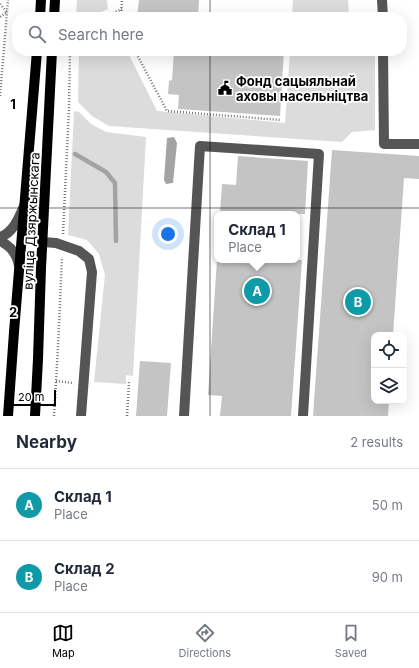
<!DOCTYPE html>
<html lang="en">
<head>
<meta charset="utf-8">
<style>
	:root { --surface:#fff; --page:#f6f6f7; --text:#1f2937; --muted:#747a83; --line:#e0e1e3; --accent:#000 }
	body { margin:0; font-family:Inter,sans-serif; background:var(--page); color:var(--text) }
	.controls { position:absolute; right:12px; bottom:12px; display:grid; overflow:hidden; border-radius:8px; box-shadow:0 4px 16px #0002 }
	.controls button { width:36px; height:36px; display:grid; place-items:center; padding:0; border:0; border-bottom:1px solid var(--line); background:var(--surface); color:var(--text); font:20px sans-serif }
	.scale { position:absolute; left:12px; bottom:10px; width:44px; box-sizing:border-box; padding-left:4px; border:2px solid #000; border-top:0; font-size:11px; line-height:14px; white-space:nowrap; color:#000; -webkit-text-stroke:3px #fff; paint-order:stroke }
	.you { position:absolute; left:168px; top:234px; width:14px; height:14px; margin:-10px; border:3px solid #fff; border-radius:50%; background:#1a73e8; box-shadow:0 0 0 6px #1a73e833 }
	.badge { display:grid; place-items:center; width:26px; height:26px; border-radius:50%; background:var(--accent); color:#fff; font-size:13px; font-weight:700 }
	.pin { position:absolute; translate:-50% -50%; border:2px solid #fff; box-shadow:0 1px 4px #0006 }
	.popup { position:absolute; left:214px; top:211px; width:86px; height:52px; box-sizing:border-box; display:grid; place-content:center; border-radius:8px; background:var(--surface); filter:drop-shadow(0 1px 3px #0005); font-size:13px; white-space:nowrap; color:var(--muted) }
	.popup b { font-size:15px; color:var(--text) }
	.popup::after { content:''; position:absolute; left:50%; top:100%; margin-left:-8px; border:8px solid transparent; border-top-color:var(--surface) }
	.list { margin:0; padding:0; list-style:none }
	h2 { display:flex; justify-content:space-between; align-items:center; height:52px; margin:0; padding:0 16px; font-size:17px }
	h2 small { font-size:13px; font-weight:400; color:var(--muted) }
	.list li { display:grid; grid-template-columns:26px 1fr auto; gap:12px; align-items:center; box-sizing:border-box; height:72px; padding:0 16px; border-top:1px solid var(--line) }
	.list b { display:block; font-size:15px; white-space:nowrap }
	.list p { margin:0; font-size:13px; white-space:nowrap; color:var(--muted) }
	.list em { font-size:13px; font-style:normal; color:var(--muted) }
	.icon { flex:none; width:22px; height:22px; fill:none; stroke:currentColor; stroke-width:2; stroke-linecap:round; stroke-linejoin:round }
	.map { position:relative; flex:none; width:419px; height:416px; overflow:hidden }
	.search { position:absolute; background:var(--surface); box-shadow:0 4px 16px #0002; left:12px; right:12px; top:12px; height:44px; display:flex; align-items:center; gap:10px; box-sizing:border-box; padding:0 14px; border-radius:16px; color:var(--muted); font-size:15px }
	.sheet { height:196px; background:var(--surface) }
	nav { display:flex; justify-content:space-around; align-items:center; box-sizing:border-box; height:56px; border-top:1px solid var(--line); background:var(--surface); font-size:11px; color:var(--muted) }
	nav a { display:grid; justify-items:center; gap:2px }
	nav .on { color:var(--accent) }
	.map>svg:first-child { display:block }
	.green { fill:#dcdcdc }
	.water { fill:#a3a3a3 }
	.lines { fill:none; stroke-linecap:round; stroke-linejoin:round }
	.stream { stroke:#a3a3a3; stroke-width:4.5 }
	.building { fill:#c4c4c4 }
	.path { stroke:#777; stroke-width:2.5; stroke-dasharray:1 2; stroke-linecap:butt }
	.minor { stroke:#555; stroke-width:10 }
	.major { stroke:#000; stroke-width:10 }
	.grid { fill:none; stroke:#000; stroke-width:1; stroke-opacity:0.55 }
	.labels { text-anchor:middle; dominant-baseline:central; stroke-width:3.5; stroke-linejoin:round; paint-order:stroke }
	.poi-label { font-size:13px; font-weight:bold; fill:#000; stroke:#fff; text-anchor:start }
	.street-label { font-size:13px; fill:#000; stroke:#fff }
	.grid-label { font-size:13px; text-anchor:middle; font-weight:bold; fill:#000; stroke:#fff; stroke-width:3.5; stroke-linejoin:round; paint-order:stroke }
</style>
</head>
<body>
<div class="map">
<svg width="419" height="416" viewBox="0 0 419 416">
	<rect width="100%" height="100%" fill="#fff"/>
	<path class="green" d="M77,0h30l1,9 -19,8h-13z
		M293,0h55l1,17h-57z
		M79,51h48l30,60 128,12 5,-72h85v79l-23,2 -10,10 -233,-16 -17,-10 -14,-14z
		M74,111l5,1 12,12 15,8 40,5 -13,239 -7,-1v9l-32,-2 11,-107 -6,-21 -12,-14 -19,-5z"/>
	<path class="water" d="M174,137l3,6 -4,40 -7,1 -2,-4 3,-42z"/>
	<g class="lines">
		<path class="stream" d="M75,154l31,18 9,11 1,58"/>
	</g>
	<path class="building" d="M139,0h60l-1,17h-61z
		M174,51h110l-4,65 -102,-7 1,-14 -11,-1 1,-13 3,-1z
		M332,150l87,6v23l-15,-1 -11,157h-19v66h15l-1,15h-75z
		M238,156l70,5 -3,53h-85l2,-30 14,1z
		M217,260h85l-11,156h-71l2,-20 -14,-1z
		M140,361l31,2 -4,53h-31z"/>
	<g class="lines">
		<path class="path" d="M0,4l7,8 -7,5
			M105,17l17,-8
			M121,17l1,-17
			M135,51l32,60 114,9
			M0,96l8,-96
			M63,234l6,-126 1,-57
			M56,381l17,2
			M54,416l4,-69 4,-90
			M127,416l2,-34"/>
		<path class="minor" d="M382,0l1,17
			M383,51l1,93h35
			M0,237c13,-4 19,-19 24,-31
			M0,241c11,5 17,13 19,25
			M43,242l13,1 23,8 10,8 3,13 -11,144
			M184,416l16,-270 119,8 -16,262"/>
		<path class="major" d="M40,17l1,-17
			M54,17l1,-17
			M8,416l6,-84 23,-281
			M35,416l3,-57 3,-91 11,-217"/>
	</g>
	<path class="grid" d="M210,0v17M210,51v365M0,208h419"/>
	<defs>
		<symbol id="civic-bare" viewBox="-9 -9 18 18"><path d="M-.6-6.5H3V-4.5H.6V-3L4-1V1h2V6H-6V1h2V-1L-.6-3ZM-1.2 2.5V6h2.4V2.5Z" fill="#000" stroke="#fff" stroke-width="2.5" paint-order="stroke"/></symbol>
	</defs>
	<g fill-rule="evenodd">
		<use href="#civic-bare" x="215" y="78" width="20" height="20"/>
	</g>
	<g class="labels">
		<g class="poi-label">
			<text x="236" y="81">Фонд сацыяльнай<tspan x="236" dy="15">аховы насельніцтва</tspan></text>
		</g>
		<g class="street-label">
			<text transform="translate(31 221) rotate(-87)">вуліца Дзяржынскага</text>
		</g>
	</g>
	<g class="grid-label">
		<text x="13" y="109">1</text>
		<text x="13" y="317">2</text>
	</g>
</svg>
<div class="controls">
<button><svg class="icon" aria-label="locate" viewBox="0 0 24 24"><circle cx="12" cy="12" r="6"/><path d="M12 2v4M12 18v4M2 12h4M18 12h4"/></svg></button>
<button><svg class="icon" aria-label="layers" viewBox="0 0 24 24"><path d="M12 4l9 5-9 5-9-5zM3 14l9 5 9-5"/></svg></button>
</div>
<div class="scale">20 m</div>
<div class="you"></div>
<div class="pin badge" style="left:257px;top:291px;background:#0f9aa8">A</div>
<div class="popup"><b>Склад 1</b>Place</div>
<div class="pin badge" style="left:358px;top:302px;background:#0f9aa8">B</div>
<div class="search"><svg class="icon" aria-label="search" viewBox="0 0 24 24"><circle cx="10" cy="10" r="6"/><path d="M15 15l6 6"/></svg>Search here</div>
</div>
<section class="sheet">
<h2>Nearby<small>2 results</small></h2>
<ul class="list">
<li><span class="badge" style="background:#0f9aa8">A</span><div><b>Склад 1</b><p>Place</p></div><em>50 m</em></li>
<li><span class="badge" style="background:#0f9aa8">B</span><div><b>Склад 2</b><p>Place</p></div><em>90 m</em></li>
</ul>
</section>
<nav>
<a class="on"><svg class="icon" aria-label="map" viewBox="0 0 24 24"><path d="M3 6l6-2 6 2 6-2v14l-6 2-6-2-6 2zM9 4v14M15 6v14"/></svg>Map</a>
<a><svg class="icon" aria-label="directions" viewBox="0 0 24 24"><path d="M12 3l9 9-9 9-9-9zM9 14v-3h6M13 9l2 2-2 2"/></svg>Directions</a>
<a><svg class="icon" aria-label="saved" viewBox="0 0 24 24"><path d="M7 4h10v16l-5-4-5 4z"/></svg>Saved</a>
</nav>
</body>
</html>
